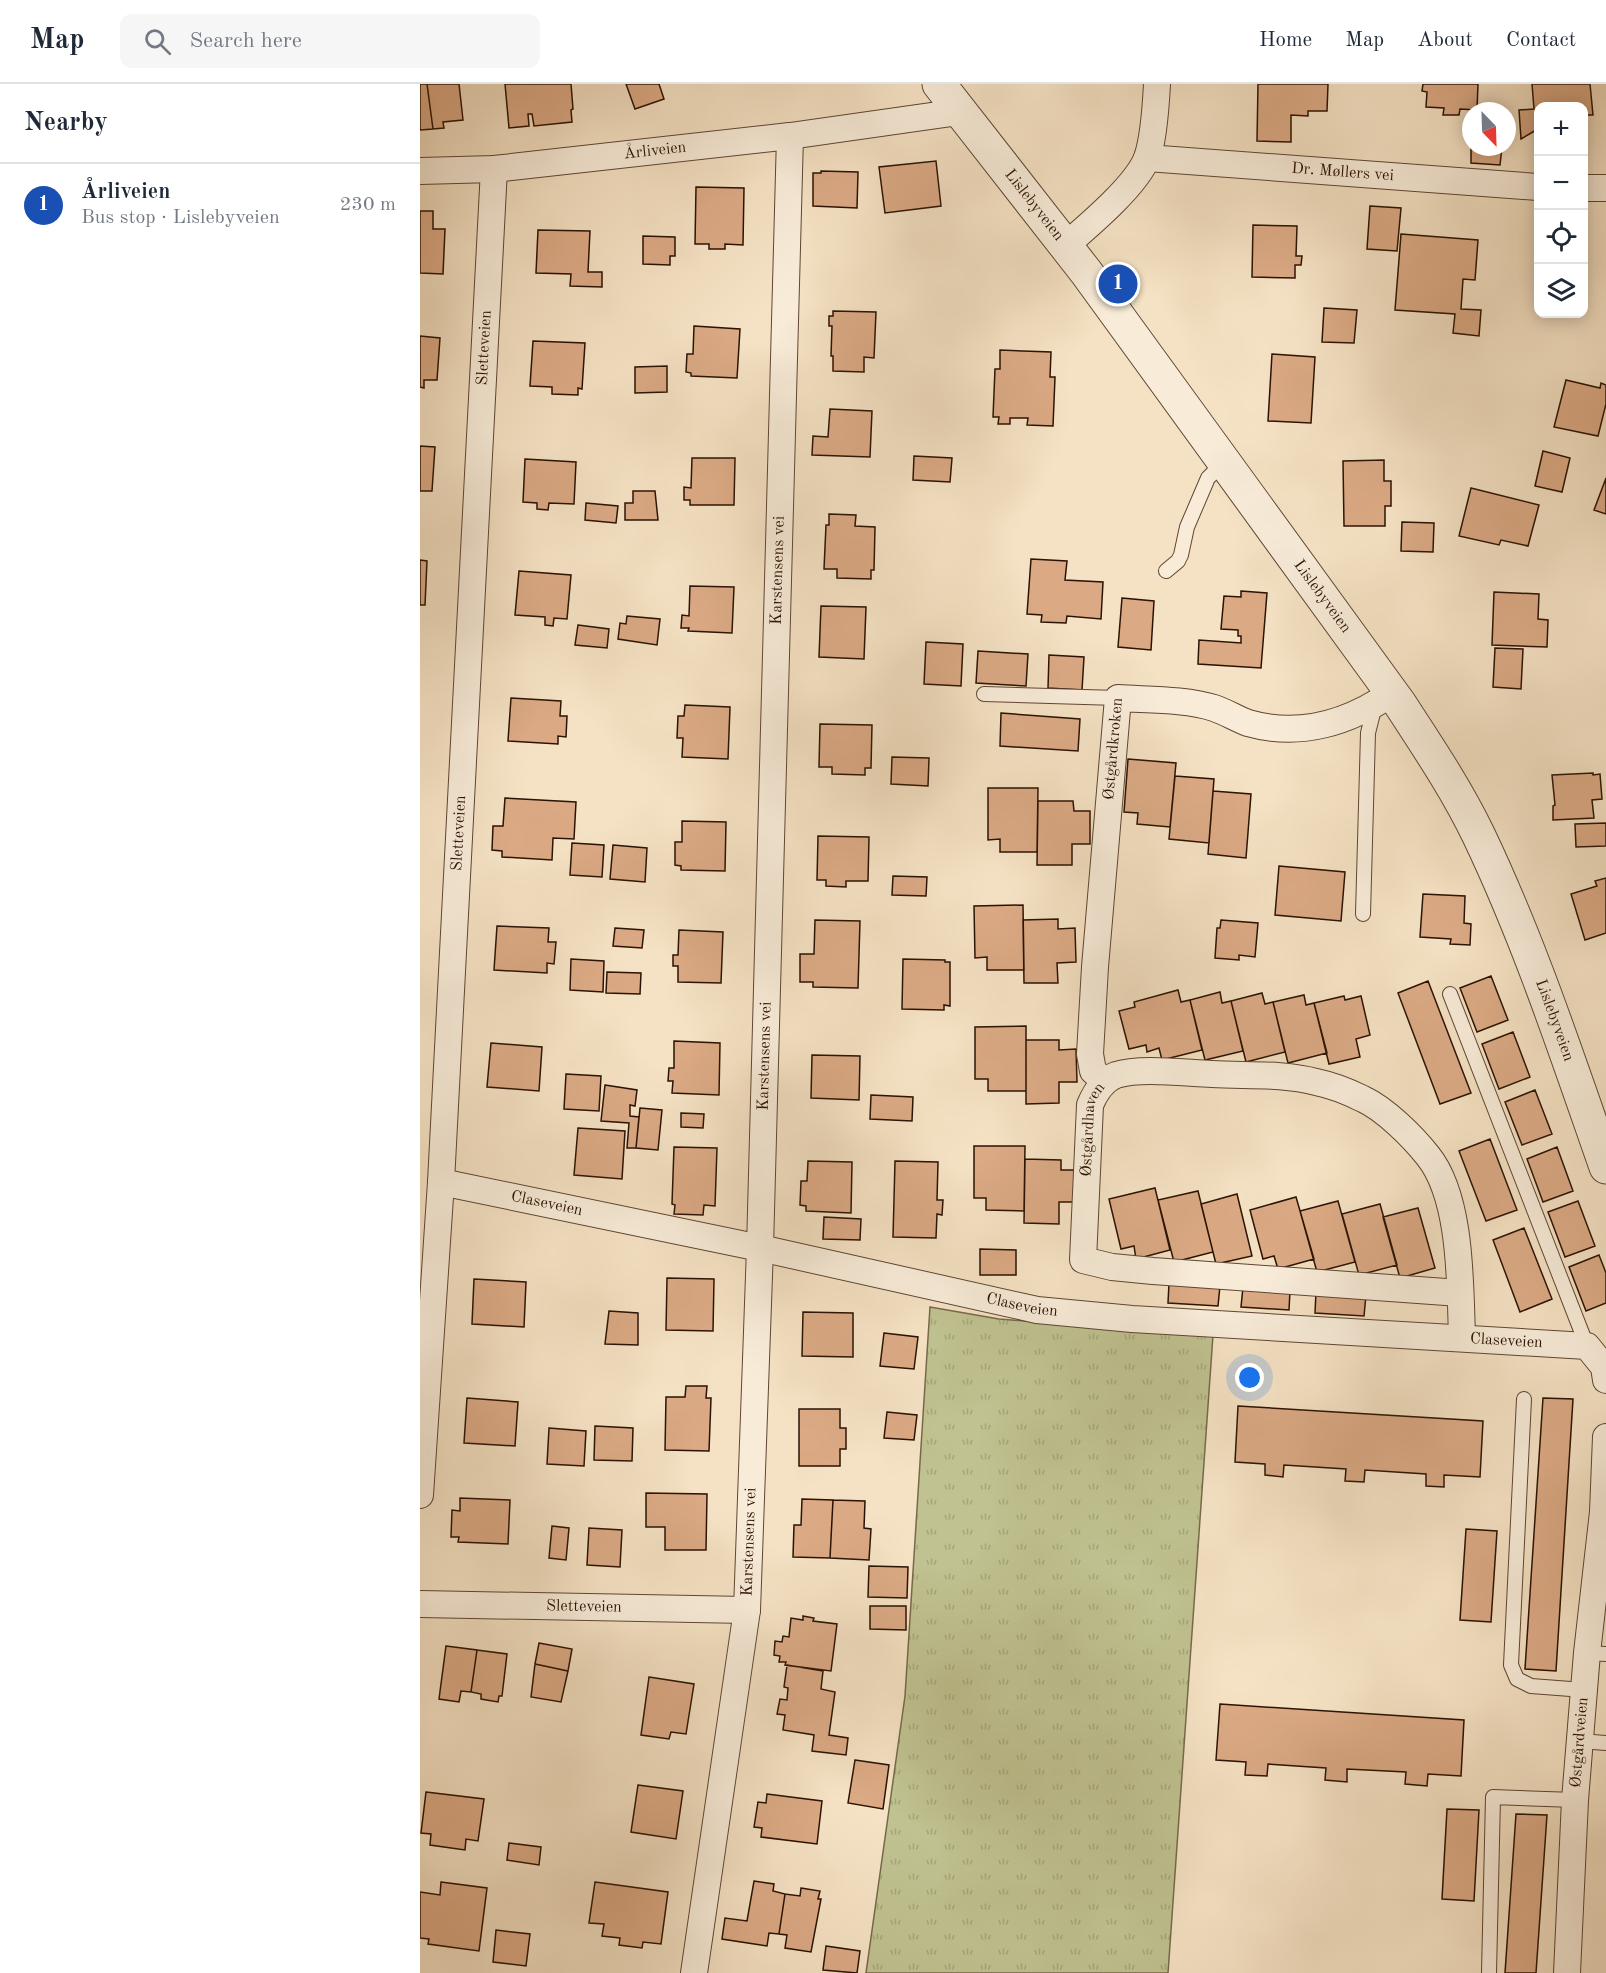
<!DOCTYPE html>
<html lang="en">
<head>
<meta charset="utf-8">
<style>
	:root { --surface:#fff; --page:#f6f6f7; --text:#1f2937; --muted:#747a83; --line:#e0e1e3; --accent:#0f766e }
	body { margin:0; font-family:"Old Standard TT",serif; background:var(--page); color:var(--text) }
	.controls { position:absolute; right:18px; top:18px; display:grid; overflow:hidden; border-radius:12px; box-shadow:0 3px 15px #0003 }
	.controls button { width:54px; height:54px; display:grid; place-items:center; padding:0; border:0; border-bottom:2px solid var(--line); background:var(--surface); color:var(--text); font:30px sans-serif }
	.compass { position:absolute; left:1042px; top:18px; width:54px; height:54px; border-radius:50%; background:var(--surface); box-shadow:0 3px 15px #0003; rotate:157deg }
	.you { position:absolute; left:830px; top:1294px; width:21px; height:21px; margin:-15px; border:4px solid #fff; border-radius:50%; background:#1a73e8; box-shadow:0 0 0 9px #1a73e833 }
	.badge { display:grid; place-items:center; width:39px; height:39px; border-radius:50%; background:var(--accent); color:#fff; font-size:20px; font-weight:700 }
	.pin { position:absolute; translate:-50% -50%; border:3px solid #fff; box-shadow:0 2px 6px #0006 }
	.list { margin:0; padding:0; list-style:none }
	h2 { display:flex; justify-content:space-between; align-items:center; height:78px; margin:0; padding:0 24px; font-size:26px }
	h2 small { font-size:20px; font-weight:400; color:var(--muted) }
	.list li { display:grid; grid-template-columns:39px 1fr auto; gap:18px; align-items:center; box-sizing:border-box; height:84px; padding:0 24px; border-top:2px solid var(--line) }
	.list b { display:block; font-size:22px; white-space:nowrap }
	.list p { margin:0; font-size:20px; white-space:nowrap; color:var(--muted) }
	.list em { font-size:20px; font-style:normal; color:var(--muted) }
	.icon { flex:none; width:33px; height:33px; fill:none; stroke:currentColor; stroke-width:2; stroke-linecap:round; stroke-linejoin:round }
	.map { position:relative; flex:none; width:1186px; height:1889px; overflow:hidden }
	header { display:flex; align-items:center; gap:36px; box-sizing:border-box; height:84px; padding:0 30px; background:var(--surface); border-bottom:2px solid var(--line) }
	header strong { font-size:28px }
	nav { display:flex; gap:33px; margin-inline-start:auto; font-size:21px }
	.search { width:420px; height:54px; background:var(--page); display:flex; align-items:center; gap:15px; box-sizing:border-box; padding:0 21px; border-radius:12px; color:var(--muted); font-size:22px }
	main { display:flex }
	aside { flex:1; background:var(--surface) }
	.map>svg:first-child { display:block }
	.grass { fill:url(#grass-tufts); stroke:#766a4a; stroke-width:1.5 }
	.building { fill:#dbaa85; stroke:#2b1203; stroke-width:1.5 }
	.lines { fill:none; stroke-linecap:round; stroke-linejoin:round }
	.service-casing { stroke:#5e4633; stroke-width:16 }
	.minor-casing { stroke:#5e4633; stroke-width:28 }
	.tertiary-casing { stroke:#5e4633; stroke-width:35 }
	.service { stroke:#f8ecd9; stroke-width:14 }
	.minor { stroke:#f8ecd9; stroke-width:26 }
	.tertiary { stroke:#f8ecd9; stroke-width:33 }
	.labels { text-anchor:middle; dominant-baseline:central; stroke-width:5; stroke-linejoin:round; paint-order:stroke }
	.street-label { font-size:16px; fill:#2b1203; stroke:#f8ecd9 }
</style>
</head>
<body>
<header>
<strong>Map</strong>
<div class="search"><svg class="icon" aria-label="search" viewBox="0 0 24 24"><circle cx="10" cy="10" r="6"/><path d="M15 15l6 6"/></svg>Search here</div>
<nav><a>Home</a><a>Map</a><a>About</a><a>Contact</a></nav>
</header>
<main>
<aside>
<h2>Nearby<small></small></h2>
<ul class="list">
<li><span class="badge" style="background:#1a4fb4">1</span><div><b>Årliveien</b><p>Bus stop · Lislebyveien</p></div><em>230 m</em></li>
</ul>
</aside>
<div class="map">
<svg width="1186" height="1889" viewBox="0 0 1186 1889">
	<defs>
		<pattern id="grass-tufts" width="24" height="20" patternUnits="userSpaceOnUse" patternTransform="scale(1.5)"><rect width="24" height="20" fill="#c0c291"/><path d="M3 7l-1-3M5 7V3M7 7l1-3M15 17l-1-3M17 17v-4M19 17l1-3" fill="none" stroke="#a5a67b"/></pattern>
	</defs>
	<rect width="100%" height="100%" fill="#f5e2c4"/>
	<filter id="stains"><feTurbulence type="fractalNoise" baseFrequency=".00333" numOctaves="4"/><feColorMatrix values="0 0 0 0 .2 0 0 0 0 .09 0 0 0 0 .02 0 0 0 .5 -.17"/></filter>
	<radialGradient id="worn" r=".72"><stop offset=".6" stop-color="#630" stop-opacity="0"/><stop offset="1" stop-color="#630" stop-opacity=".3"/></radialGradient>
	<path class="grass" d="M510,1223l69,12 214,16 -45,638h-302l39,-277z"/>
	<path class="building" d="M0,0h7l6,45 -13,1z
		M7,0h32l4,36 -20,2 1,6 -11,1z
		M85,0h66l2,25 -2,1 1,12 -38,4 -2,-12h-4l1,12 -20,2z
		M206,0h33l5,15 -29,10z
		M838,0h70l-1,27h-19v5l-17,-1v27l-34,-1z
		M1003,0h55l-1,26 -17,-1 -1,6h-16l1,-7 -18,-1 1,-15 -5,-1z
		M1112,0h58l3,31h-9v-9h-46v23l-17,10 -2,-29 15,-1z
		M1051,63h31l-2,18 -29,-2z
		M516,77l5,45 -56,7 -6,-46z
		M401,87l37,1 -1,36 -44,-2v-33h8z
		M276,103l48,1 -1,57 -18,-1v5h-16v-5h-14z
		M950,122l31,2 -4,43 -30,-2z
		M0,127h13v18h12l-2,45 -23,-1z
		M833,141l44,1 -1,30h6l-1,9h-6v13l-43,-1z
		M118,146l52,1 -2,41h14v15l-32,-1 1,-12 -35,-1z
		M981,150l77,6 -3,40 -12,-1 -2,30 20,1 -2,26 -26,-3 2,-19 -60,-4z
		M223,152l32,1v19h-5v9l-27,-1z
		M904,224l33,2 -3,33 -32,-1z
		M413,227l43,1 -2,46 -10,-1v15l-31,-1v-15h-2l1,-30h-3v-10h4z
		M274,242l46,3 -3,49 -46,-2v-3l-5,-1 1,-18h6z
		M0,252l20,2 -3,42h-13v8l-4,-1z
		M113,257l52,2 -3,46 -4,-1v7l-26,-1v-7l-22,-1z
		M580,266l51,2 -1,25h5l-2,49 -26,-1 1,-7h-18v6h-12l1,-7h-6l2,-48h5z
		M852,270l43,3 -4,66 -43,-2z
		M247,282v26l-32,1v-26z
		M1146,296l34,8 1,-5 5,2v19l-8,32 -44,-9z
		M410,325l42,2 -2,46 -58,-2 1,-19 15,1z
		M0,362l15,1 -3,44h-12z
		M1123,367l27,7 -8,34 -27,-6z
		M494,372l38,2 -2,24 -37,-2z
		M272,374h43l-1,47h-44v-5h-6v-13l7,1z
		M105,375l51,3 -2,42 -25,-1 -1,7 -11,-1v-6l-14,-1z
		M964,376v21h7v25h-6v20h-41l-1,-65z
		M1186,394v36l-12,-4z
		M1051,404l68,17 -11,41 -27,-6 -2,5 -40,-9z
		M213,407h22l3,29h-33v-17h8z
		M166,419l32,3 -2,17 -31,-3z
		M409,430l27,1 -1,11 20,1 -1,43h-3v9l-34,-1v-9h-13l2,-44h3z
		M982,438l32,1 -1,29 -32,-1z
		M611,475l36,2 -2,19 38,2 -2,37 -34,-3 -1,7 -25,-1 1,-7 -15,-1z
		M0,476l7,1 -2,44h-5z
		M99,487l52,4 -4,44 -13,-1 -1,8 -8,-1v-8l-30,-2z
		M270,502l44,1 -2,46 -44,-2 1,-3h-8l1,-13 7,1z
		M821,507l26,2 -6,75 -63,-4 1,-24 42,3v-7h-3v-6l-17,-1 3,-33 17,1z
		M1074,508l45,2 -1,25 10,1 -1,27 -55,-2z
		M702,514l32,3 -3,49 -33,-3z
		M401,522l45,1 -2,52 -45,-2z
		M207,532l33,3 -3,26 -39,-6 2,-16 6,1z
		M158,541l31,4 -2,19 -32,-3z
		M506,558l37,2 -2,42 -37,-2z
		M1075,564l28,1 -2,40 -28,-2z
		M558,567l50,3 -2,32 -50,-3z
		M629,571l35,2 -2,33 -34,-2z
		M91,614l50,3 -1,15h7l-1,21 -8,-1v8l-50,-3z
		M265,621l45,2 -2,52 -46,-2 1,-19h-6l1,-22h6z
		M581,629l79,6 -2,32 -78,-5z
		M400,640l52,1 -1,43h-6v7l-33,-1v-7h-13z
		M472,673l37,1 -1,28 -37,-2z
		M708,675l48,4 -6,64 -33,-3 1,-11 -14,-1z
		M1173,689v2l7,-1 2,25 -10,1 2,18 -41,2v-14l2,-1 -3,-30z
		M755,692l39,3 -5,64 -40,-4z
		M568,704h50l-1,64h-37v-13l-12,1z
		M793,707l38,3 -5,64 -38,-4z
		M85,714l71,4 -2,37 -21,-1 -1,22 -50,-3v-6l-10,-1 1,-24h10z
		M618,717h35l1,10h16v33h-18v21h-35z
		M262,737l44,1 -1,49 -44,-1v-4l-6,-1v-23h7z
		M1186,739v23l-30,1 -1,-23z
		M398,752l51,1 -1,44h-22v6l-20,-1v-6h-9z
		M152,759l32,2 -2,32 -32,-2z
		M193,761l34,3 -2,34 -35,-3z
		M859,782l66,6 -4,49 -66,-6z
		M473,792l34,1 -1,19 -34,-1z
		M1186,794v55l-21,7 -14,-46 26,-8 -2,-5z
		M1003,810l42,2 -1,27 7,1 -1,21 -20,-1 1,-5 -31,-2z
		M603,821l1,65h-37v-13l-12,1 -1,-52z
		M638,835v10l17,-1 1,34 -19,1 1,20h-34l-1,-63z
		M395,836l45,1 -2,67 -45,-1v-5h-13v-28h14z
		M801,836l37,3 -3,34 -16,-2v5l-24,-2 2,-30h3z
		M77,842l52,2 -1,14h8l-2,22 -7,-1v10l-53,-3z
		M195,844l29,2 -2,18 -29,-2z
		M259,846l44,2 -2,51 -43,-1v-16h-5v-11h5z
		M151,875l33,2 -1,31 -33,-2z
		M483,875l42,1v2h5v44l-6,-1v5l-42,-1z
		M187,888l34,1 -1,21 -34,-1z
		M1071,892l17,44 -31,12 -17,-44z
		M1008,897l43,112 -31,11 -42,-111z
		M758,906l3,12 9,-2 12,50 -40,10 -3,-12 -12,4 -1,-7 -17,4 -10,-38 16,-4 -1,-5z
		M800,908l2,11 9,-2 12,50 -38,9 -15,-60z
		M842,909l3,11 8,-2 12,50 -39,10 -15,-61z
		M884,911l2,10 8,-2 13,50 -39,10 -15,-61z
		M924,912l1,4 16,-4 9,39 -14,4 4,18 -31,7 -15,-61z
		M606,942v65h-38v-12h-13v-52z
		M1093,948l17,45 -31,12 -17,-45z
		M606,956h33v10l17,-1 1,33h-18v21l-33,1z
		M254,957l46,2 -1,52 -47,-2 1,-12h-5l1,-13h5z
		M71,959l51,4 -3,44 -52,-4z
		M392,971l48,1 -1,44 -48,-2z
		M146,990l35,2 -2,35 -35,-2z
		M185,1001l32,5 -2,16 -5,-1v11l9,1 -3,31h-9l2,-25 -28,-2z
		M1115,1006l17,44 -30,11 -17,-43z
		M451,1011l42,2 -1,24 -42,-2z
		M220,1024l22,2 -4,40 -22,-2z
		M261,1029l23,1 -1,14 -22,-1z
		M158,1044l47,3 -3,48 -48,-4z
		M1070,1055l27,71 -31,11 -27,-70z
		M554,1062h51l-1,65 -38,-1v-12h-12z
		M254,1063l43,1 -2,58 -11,-1 -1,10 -29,-1 1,-9 -3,-1z
		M1137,1063l16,44 -30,11 -16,-43z
		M605,1075l36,1v10h15v32h-17v22l-35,-1z
		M388,1077l44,1 -1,51 -45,-2v-5l-6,-1 1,-24h6z
		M475,1077l43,1 -1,38h6l-1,15 -5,-1 -1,24 -43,-1z
		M735,1104l15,62 -34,9 -2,-13 -13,3 -12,-50z
		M778,1107l15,61 -39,10 -16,-62z
		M817,1110l15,62 -36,8 -15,-60z
		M876,1113l18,62 -36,10 -4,-13 -11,3 -13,-49z
		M918,1117l17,61 -38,10 -17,-61z
		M1158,1117l17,45 -30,11 -17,-45z
		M960,1120l17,61 -38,10 -17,-61z
		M998,1124l17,60 -35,10 -17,-61z
		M404,1133l37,2 -1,21 -37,-1z
		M1104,1144l28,71 -32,13 -27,-72z
		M560,1165l36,1v25h-36z
		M1179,1171l7,18v30l-20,8 -17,-44z
		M247,1194l47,1 -1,52 -47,-1z
		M54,1195l52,3 -2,45 -52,-3z
		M749,1199l51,3 -2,20 -50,-3z
		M823,1203l47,4 -1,19 -48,-3z
		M896,1208l50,3 -2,21 -49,-3z
		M189,1227l29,2v32l-33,-1z
		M383,1228l50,1v44l-51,-1z
		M464,1249l34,4 -4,32 -34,-3z
		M266,1302h21l-1,12h5l-2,53 -44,-1 1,-53h19z
		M47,1314l51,4 -3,44 -51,-3z
		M1123,1314l30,1 -17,272 -31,-2z
		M818,1322l245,15 -3,56 -36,-2v12l-18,-1v-12l-61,-4 -1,12 -19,-1 1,-12 -62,-4 -1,12 -18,-2v-11l-30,-2z
		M379,1325h41v19h6v21h-6v17h-41z
		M467,1328l30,3 -3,25 -30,-2z
		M175,1342l38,2 -1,33 -38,-1z
		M129,1344l37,3 -2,35 -37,-2z
		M226,1409l61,1 -1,56h-41v-23h-19z
		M40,1414l50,2 -2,44 -50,-2 1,-5h-8l1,-27 8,1z
		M382,1415l31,1 -3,58 -37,-1 1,-32h7z
		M413,1416l32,1 -1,27 7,1 -2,31 -39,-2z
		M132,1442l17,2 -3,32 -17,-2z
		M169,1444l33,2 -2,37 -33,-2z
		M1046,1445l31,2 -6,91 -31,-2z
		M449,1482l39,1 -1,31 -39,-1z
		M450,1522h36v24l-36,-1z
		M383,1532l11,2 -1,3 24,3 -6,47 -46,-6 1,-3h-7l1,-6 -6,-1 1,-14 7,1 1,-6 6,1 2,-19 12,2z
		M119,1559l33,6 -4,22 -33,-7z
		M26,1562l31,4 -6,42 -10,-1 -2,11 -20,-3z
		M57,1566l30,4 -5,42h-3l-1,6 -17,-3v-5l-10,-2z
		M115,1580l33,7 -7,31 -30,-5z
		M367,1581l36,6 -2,18 14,3 -6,43 19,3 -2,17 -34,-4 2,-16 -31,-5 2,-15 -8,-1 3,-15 7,1 1,-12 -4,-1z
		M229,1593l45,7 -8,50 -15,-2 -2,7 -28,-4z
		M800,1620l244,16 -3,56 -33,-2 -1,12 -22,-2 1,-12 -59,-3v13l-22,-2 1,-12 -58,-4 -1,12 -22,-1 1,-13 -30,-2z
		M435,1676l34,5 -6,44 -35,-6z
		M218,1701l45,6 -7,48 -45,-7z
		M6,1708l58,7 -6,42 -12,-2 -1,11 -35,-5 1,-11 -10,-1z
		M347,1710l55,7 -5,43 -56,-7 1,-9 -8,-1 4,-25 8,1z
		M1027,1725l32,1 -5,91 -32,-2z
		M1096,1730l31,1 -11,158h-31z
		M89,1759l32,4 -2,18 -32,-5z
		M334,1797l20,3 -1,7 12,3 -6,40 -10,-1 -2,13 -45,-7 3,-21 22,3z
		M21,1798l46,6 -8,63 -51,-7 1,-5 -9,-1v-46l20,3z
		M175,1798l73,10 -7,52 -18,-2 -1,6 -23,-3 1,-7 -18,-2 2,-12 -15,-1z
		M381,1804l19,3 -2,8h3l-10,53 -26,-4 2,-13 -8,-1 6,-40 15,2z
		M76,1846l34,4 -4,32 -33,-4z
		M406,1862l34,5 -3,22 -34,-3z"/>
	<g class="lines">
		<defs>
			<path id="service" d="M746,487l12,-10 3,-6 6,-28 21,-49 16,-16
				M564,610l134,4
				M943,830l5,-181 7,-28
				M1030,910l137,352
				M1104,1315l-13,266 6,14 14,7 53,4
				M1167,1569l19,1
				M1160,1657l26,2
				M1069,1889l4,-176 82,3"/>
			<g id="minor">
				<path id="s1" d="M727,74l391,29"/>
				<path id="s2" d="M0,87l74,-2 296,-33 169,-24"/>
				<path d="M1164,104h22"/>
				<path d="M645,162c23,-20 71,-60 82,-88 6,-17 9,-55 10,-74"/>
				<path id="s3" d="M685,997l-12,-10 -3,-17 5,-87 23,-269c29,2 68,1 96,10 12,4 23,11 34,15 52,15 102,-1 144,-30"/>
				<path id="s4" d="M21,1098l319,66 277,62 95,9 455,27 17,21 2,13"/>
				<path id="s5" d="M1040,1209l-307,-22 -41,-4 -29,-7 7,-155c5,-12 13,-25 26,-30 24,-8 69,-2 96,-1 34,2 71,-1 104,8 15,3 33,10 47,17 22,10 50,38 65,57 34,42 32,130 34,181"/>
				<path d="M1186,1353l-3,75 3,-1"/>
				<path id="s6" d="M0,1411l21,-313 53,-1013"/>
				<path id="s7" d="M0,1520l327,6"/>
				<path id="s8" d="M274,1889l53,-363 13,-362 30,-1112"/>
				<path id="s9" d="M1147,1889l8,-173 12,-147 16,-141"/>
			</g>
			<g id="tertiary">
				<path id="s10" d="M519,0l147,188 314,432c28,43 57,86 79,132 51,107 88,220 127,331"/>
			</g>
		</defs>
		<use href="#service" class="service-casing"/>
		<use href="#minor" class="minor-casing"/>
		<use href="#tertiary" class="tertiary-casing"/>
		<use href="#service" class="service"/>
		<use href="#minor" class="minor"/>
		<use href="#tertiary" class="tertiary"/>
	</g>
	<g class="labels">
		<g class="street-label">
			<text stroke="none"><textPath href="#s2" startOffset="236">Årliveien</textPath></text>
			<text stroke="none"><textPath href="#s1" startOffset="196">Dr. Møllers vei</textPath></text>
			<text stroke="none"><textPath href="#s10" startOffset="154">Lislebyveien</textPath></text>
			<text stroke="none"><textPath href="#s6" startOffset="1149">Sletteveien</textPath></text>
			<text stroke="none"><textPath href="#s8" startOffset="1407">Karstensens vei</textPath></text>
			<text stroke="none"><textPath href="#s10" startOffset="640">Lislebyveien</textPath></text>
			<text stroke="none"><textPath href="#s3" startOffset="339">Østgårdkroken</textPath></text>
			<text stroke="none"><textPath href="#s6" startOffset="663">Sletteveien</textPath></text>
			<text stroke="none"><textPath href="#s10" startOffset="1126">Lislebyveien</textPath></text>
			<text stroke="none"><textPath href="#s8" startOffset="921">Karstensens vei</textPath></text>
			<text stroke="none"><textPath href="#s5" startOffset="510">Østgårdhaven</textPath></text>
			<text stroke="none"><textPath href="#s4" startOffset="108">Claseveien</textPath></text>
			<text stroke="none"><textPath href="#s4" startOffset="594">Claseveien</textPath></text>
			<text stroke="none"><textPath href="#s4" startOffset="1080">Claseveien</textPath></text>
			<text stroke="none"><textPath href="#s8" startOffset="435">Karstensens vei</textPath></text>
			<text stroke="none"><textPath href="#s7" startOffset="164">Sletteveien</textPath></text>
			<text stroke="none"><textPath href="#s9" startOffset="231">Østgårdveien</textPath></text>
		</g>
	</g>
	<rect width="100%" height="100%" filter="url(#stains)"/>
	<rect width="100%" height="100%" fill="url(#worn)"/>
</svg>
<div class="controls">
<button>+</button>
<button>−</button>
<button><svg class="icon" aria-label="locate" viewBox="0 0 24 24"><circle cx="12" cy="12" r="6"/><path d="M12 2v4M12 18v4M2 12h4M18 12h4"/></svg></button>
<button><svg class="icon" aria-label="layers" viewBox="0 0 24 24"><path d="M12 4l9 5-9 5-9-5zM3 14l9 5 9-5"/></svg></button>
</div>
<svg class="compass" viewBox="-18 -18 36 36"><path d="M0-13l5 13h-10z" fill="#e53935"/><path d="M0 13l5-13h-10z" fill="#747a83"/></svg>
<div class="you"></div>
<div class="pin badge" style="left:698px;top:200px;background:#1a4fb4">1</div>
</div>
</main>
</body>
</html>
